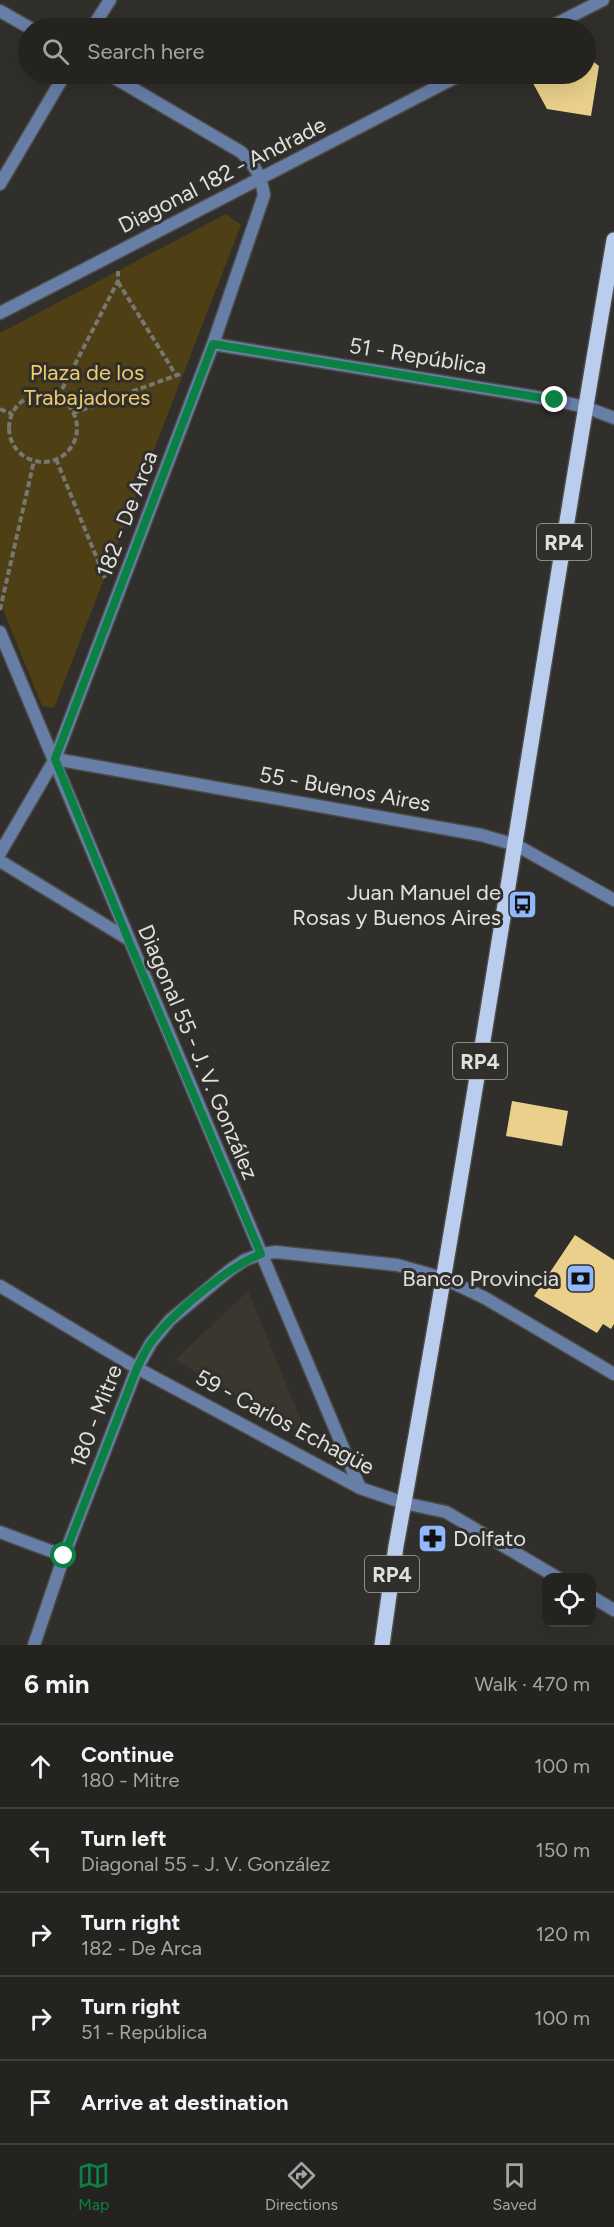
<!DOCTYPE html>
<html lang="en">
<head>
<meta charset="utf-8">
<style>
	:root { --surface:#242320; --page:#302f2d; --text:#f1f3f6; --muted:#a3a4a5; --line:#41403e; --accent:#0b8043 }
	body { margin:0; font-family:Figtree,sans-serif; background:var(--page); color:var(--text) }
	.controls { position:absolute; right:18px; bottom:18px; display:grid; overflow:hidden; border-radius:12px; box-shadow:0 6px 24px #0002 }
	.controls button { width:54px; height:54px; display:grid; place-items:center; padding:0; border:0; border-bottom:2px solid var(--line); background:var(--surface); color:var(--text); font:30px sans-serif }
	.stop { position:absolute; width:18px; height:18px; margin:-14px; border:4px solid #0b8043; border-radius:50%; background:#fff }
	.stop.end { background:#0b8043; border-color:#fff; box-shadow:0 2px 6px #0008 }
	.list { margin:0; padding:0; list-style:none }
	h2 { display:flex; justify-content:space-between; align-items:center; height:78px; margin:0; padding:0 24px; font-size:26px }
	h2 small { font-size:20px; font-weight:400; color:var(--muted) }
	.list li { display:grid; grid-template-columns:39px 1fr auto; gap:18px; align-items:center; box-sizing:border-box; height:84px; padding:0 24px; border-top:2px solid var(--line) }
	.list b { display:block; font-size:22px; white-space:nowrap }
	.list p { margin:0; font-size:20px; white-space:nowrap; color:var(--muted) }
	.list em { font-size:20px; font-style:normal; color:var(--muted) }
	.icon { flex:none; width:33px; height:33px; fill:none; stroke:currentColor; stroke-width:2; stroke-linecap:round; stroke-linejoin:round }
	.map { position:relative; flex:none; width:614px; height:1645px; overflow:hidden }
	.search { position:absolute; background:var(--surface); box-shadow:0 6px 24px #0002; left:18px; right:18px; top:18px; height:66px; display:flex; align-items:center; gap:15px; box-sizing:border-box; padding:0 21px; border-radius:33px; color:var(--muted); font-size:22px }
	.sheet { height:498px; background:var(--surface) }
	nav { display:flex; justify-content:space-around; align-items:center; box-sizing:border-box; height:84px; border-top:2px solid var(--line); background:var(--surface); font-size:16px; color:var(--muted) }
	nav a { display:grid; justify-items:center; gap:3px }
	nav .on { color:var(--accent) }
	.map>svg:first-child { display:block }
	.built { fill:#3b372e }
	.green { fill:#4e3f14 }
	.building { fill:#ead08a }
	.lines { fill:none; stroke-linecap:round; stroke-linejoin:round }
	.street-casing { stroke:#4c4b47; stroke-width:15 }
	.primary-casing { stroke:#4c4b47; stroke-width:18 }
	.path { stroke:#777672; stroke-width:4; stroke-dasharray:6 3; stroke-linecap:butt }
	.street { stroke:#677ea7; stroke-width:12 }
	.primary { stroke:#bacdef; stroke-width:15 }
	.route { stroke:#0b8043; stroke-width:8 }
	.labels { text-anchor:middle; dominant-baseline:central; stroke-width:6; stroke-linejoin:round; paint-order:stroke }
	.shield { fill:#302f2b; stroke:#ababa8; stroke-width:1.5 }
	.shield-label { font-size:21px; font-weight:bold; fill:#e0e0dd }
	.street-label { font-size:22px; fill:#e0e0dd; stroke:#302f2b }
	.park-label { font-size:22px; fill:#f0cc6b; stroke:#302f2b }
	.poi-label { font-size:22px; fill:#e0e0dd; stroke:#302f2b; text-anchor:end }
</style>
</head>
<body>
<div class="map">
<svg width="614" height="1645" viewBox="0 0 614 1645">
	<rect width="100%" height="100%" fill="#302f2b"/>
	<path class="built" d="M248,1291l60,146 -133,-77z"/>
	<path class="green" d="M226,214l15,11 -187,483 -12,-2 -42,-104v-269z"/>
	<path class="building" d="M586,56l13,10 -8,50 -44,-7 -19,-35h58z
		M512,1101l56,10 -6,35 -56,-10z
		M575,1235l39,25v64l-3,5 -8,-5 -6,9 -63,-37z"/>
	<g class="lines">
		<defs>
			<path id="street" d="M0,11l30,17
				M92,28l18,-28
				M548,28l55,-28
				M0,184l65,-110
				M0,313l462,-239
				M213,344l341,56 31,7 29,11
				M0,632l360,856
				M55,759l426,76 35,10 98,55
				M0,853l55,-94 158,-415 51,-149c-3,-19 -9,-30 -23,-43l-133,-78
				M0,861l128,78
				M0,1286l137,82 223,120 44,15 42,9 112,66
				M0,1532l64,24
				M592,1597l22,13
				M34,1645l30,-89 73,-188 14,-25 19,-23 60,-50 15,-10 16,-6 15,-2 121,13 46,13 42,20 129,76"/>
			<path id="primary" d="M382,1645l14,-99c80,-434 143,-871 218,-1306"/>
		</defs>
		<use href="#street" class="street-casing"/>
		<use href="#primary" class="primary-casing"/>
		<path class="path" d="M118,282l58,93
			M9 428a34 34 0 1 1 68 0a34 34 0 1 1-68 0Z
			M58,397l60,-116v-10
			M0,409l12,5
			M73,413l110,-40
			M56,459l49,119
			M0,610l34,-149"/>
		<use href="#street" class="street"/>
		<use href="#primary" class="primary"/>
	</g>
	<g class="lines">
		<path class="route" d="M64,1556l73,-188c4,-8 8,-17 13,-24 20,-29 79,-78 111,-90l-133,-315 -73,-180 158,-415 342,56"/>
	</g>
	<defs>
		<symbol id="bus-square" viewBox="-11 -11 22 22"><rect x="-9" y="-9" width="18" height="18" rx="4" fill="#91b8fd" stroke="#302f2b"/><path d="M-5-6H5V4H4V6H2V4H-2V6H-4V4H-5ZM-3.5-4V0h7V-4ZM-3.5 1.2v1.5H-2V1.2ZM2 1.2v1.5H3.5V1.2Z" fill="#111"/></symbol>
		<symbol id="bank-square" viewBox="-11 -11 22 22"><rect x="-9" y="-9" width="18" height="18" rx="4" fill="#91b8fd" stroke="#302f2b"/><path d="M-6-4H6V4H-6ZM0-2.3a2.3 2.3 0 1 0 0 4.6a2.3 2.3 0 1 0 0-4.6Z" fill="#111"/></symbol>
		<symbol id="pharmacy-square" viewBox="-11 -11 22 22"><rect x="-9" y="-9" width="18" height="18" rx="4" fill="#91b8fd" stroke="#302f2b"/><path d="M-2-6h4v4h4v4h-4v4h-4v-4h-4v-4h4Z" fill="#111"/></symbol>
	</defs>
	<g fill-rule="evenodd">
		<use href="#bus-square" x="506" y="888" width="33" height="33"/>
		<use href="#bank-square" x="564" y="1262" width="33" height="33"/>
		<use href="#pharmacy-square" x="416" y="1522" width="33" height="33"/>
	</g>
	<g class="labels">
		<g class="shield">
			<rect x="537" y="524" width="54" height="36" rx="4.5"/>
			<rect x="453" y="1043" width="54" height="36" rx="4.5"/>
			<rect x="365" y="1556" width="54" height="36" rx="4.5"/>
		</g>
		<g class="shield-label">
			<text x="564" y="542">RP4</text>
			<text x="480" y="1061">RP4</text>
			<text x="392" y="1574">RP4</text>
		</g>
		<g class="street-label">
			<text transform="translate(222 175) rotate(-27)">Diagonal 182 - Andrade</text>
			<text transform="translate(418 356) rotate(9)">51 - República</text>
			<text transform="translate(127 514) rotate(-69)">182 - De Arca</text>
			<text transform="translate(345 789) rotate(10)">55 - Buenos Aires</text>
			<text transform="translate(198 1052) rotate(67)">Diagonal 55 - J. V. González</text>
			<text transform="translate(96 1416) rotate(-69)">180 - Mitre</text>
			<text transform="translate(285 1422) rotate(28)">59 - Carlos Echagüe</text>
		</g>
		<g class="park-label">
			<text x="87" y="372">Plaza de los<tspan x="87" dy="25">Trabajadores</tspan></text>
		</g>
		<g class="poi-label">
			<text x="501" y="892">Juan Manuel de<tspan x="501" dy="25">Rosas y Buenos Aires</tspan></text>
			<text x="559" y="1278">Banco Provincia</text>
			<text x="453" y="1538" text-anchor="start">Dolfato</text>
		</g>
	</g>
</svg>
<div class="controls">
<button><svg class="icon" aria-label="locate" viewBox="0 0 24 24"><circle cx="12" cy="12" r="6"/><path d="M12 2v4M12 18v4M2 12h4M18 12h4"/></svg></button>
</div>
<div class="stop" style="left:64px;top:1556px"></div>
<div class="stop end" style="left:555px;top:400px"></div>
<div class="search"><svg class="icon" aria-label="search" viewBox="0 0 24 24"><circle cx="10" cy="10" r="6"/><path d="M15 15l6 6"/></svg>Search here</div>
</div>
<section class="sheet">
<h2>6 min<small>Walk · 470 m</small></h2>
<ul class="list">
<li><svg class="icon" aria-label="ahead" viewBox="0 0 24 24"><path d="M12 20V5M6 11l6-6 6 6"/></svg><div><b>Continue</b><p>180 - Mitre</p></div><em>100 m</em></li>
<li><svg class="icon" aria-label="left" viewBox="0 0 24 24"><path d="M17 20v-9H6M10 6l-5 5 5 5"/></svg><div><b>Turn left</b><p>Diagonal 55 - J. V. González</p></div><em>150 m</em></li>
<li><svg class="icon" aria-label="right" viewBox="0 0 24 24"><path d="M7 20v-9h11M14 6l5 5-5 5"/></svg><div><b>Turn right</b><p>182 - De Arca</p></div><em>120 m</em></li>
<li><svg class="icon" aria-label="right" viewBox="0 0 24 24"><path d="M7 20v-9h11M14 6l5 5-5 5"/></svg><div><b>Turn right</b><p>51 - República</p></div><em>100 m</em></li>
<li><svg class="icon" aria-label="arrive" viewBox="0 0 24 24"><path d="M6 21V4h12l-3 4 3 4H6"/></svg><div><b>Arrive at destination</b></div></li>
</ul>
</section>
<nav>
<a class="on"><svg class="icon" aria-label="map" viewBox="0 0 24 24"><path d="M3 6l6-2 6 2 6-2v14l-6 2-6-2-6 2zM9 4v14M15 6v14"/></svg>Map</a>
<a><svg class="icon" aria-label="directions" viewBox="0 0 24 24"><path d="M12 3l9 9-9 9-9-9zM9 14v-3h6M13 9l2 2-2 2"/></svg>Directions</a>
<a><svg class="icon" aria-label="saved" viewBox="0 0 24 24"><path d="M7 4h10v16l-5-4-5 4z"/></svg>Saved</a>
</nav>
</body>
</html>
